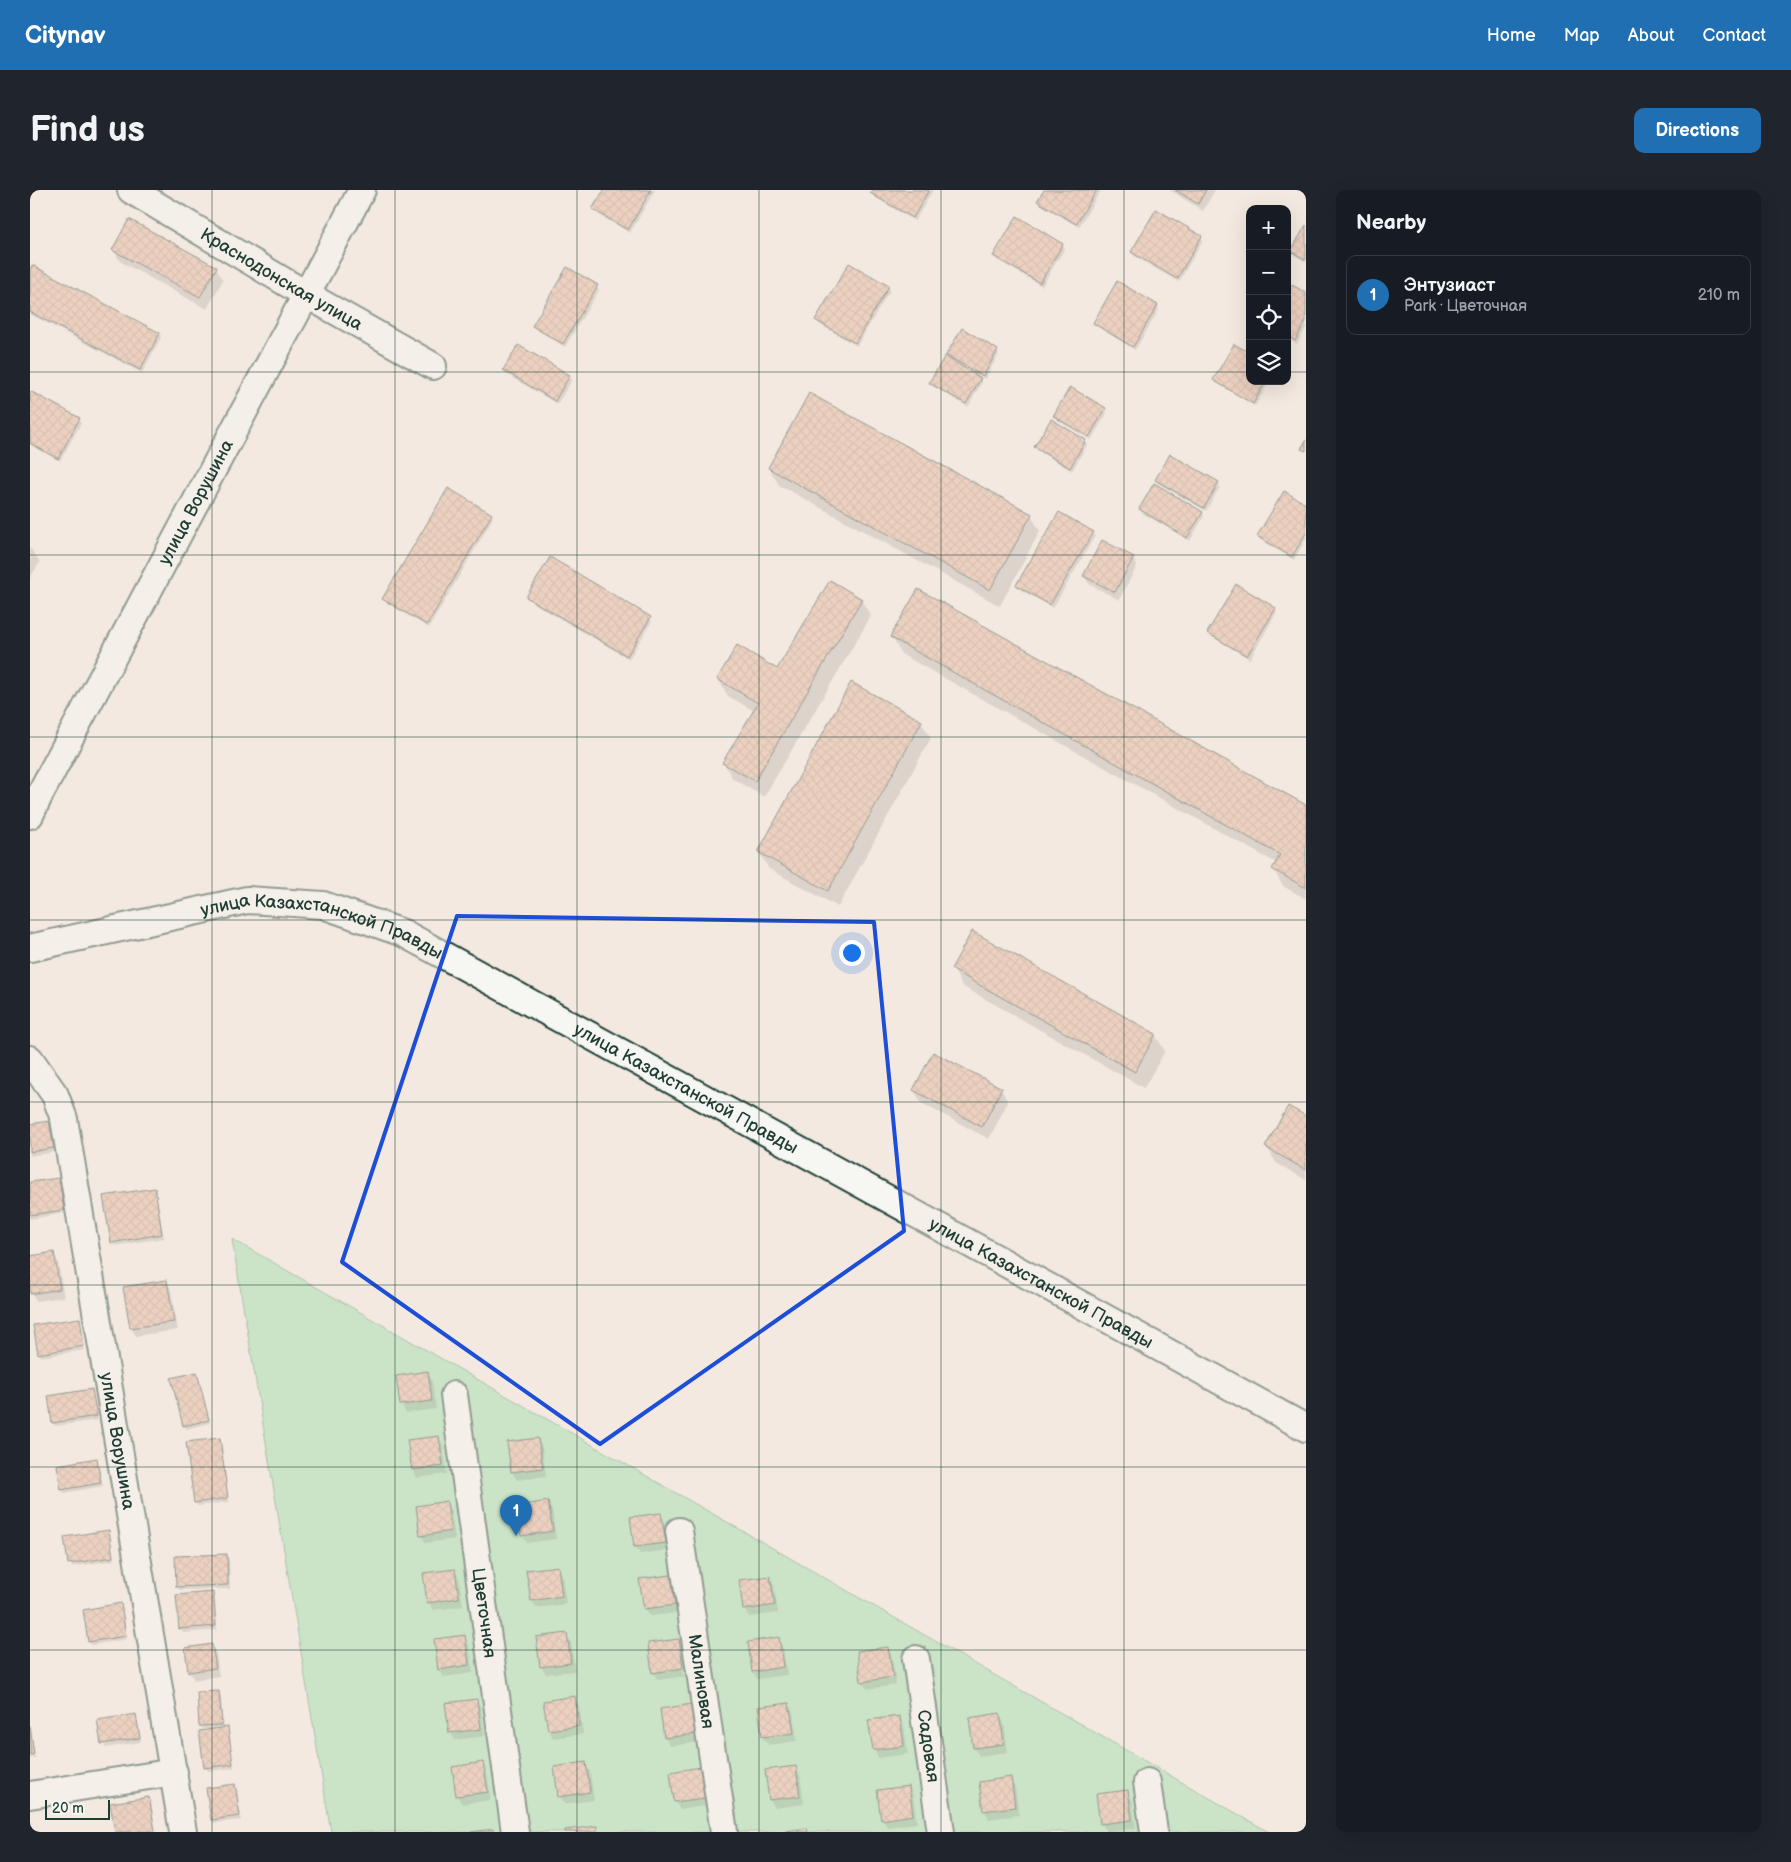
<!DOCTYPE html>
<html lang="en">
<head>
<meta charset="utf-8">
<style>
	:root { --surface:#171b24; --page:#20242c; --text:#f1f3f6; --muted:#9ea1a6; --line:#363941; --accent:#1f6fb2 }
	body { margin:0; font-family:"Balsamiq Sans",sans-serif; background:var(--page); color:var(--text) }
	.controls { position:absolute; right:15px; top:15px; display:grid; overflow:hidden; border-radius:10px; box-shadow:0 5px 20px #0002 }
	.controls button { width:45px; height:45px; display:grid; place-items:center; padding:0; border:0; border-bottom:1px solid var(--line); background:var(--surface); color:var(--text); font:25px sans-serif }
	.scale { position:absolute; left:15px; bottom:12px; width:65px; box-sizing:border-box; padding-left:5px; border:2px solid #1f3d34; border-top:0; font-size:14px; line-height:18px; white-space:nowrap; color:#1f3d34; -webkit-text-stroke:4px #f6f6f2; paint-order:stroke }
	.you { position:absolute; left:821px; top:762px; width:18px; height:18px; margin:-12px; border:4px solid #fff; border-radius:50%; background:#1a73e8; box-shadow:0 0 0 8px #1a73e833 }
	.badge { display:grid; place-items:center; width:32px; height:32px; border-radius:50%; background:var(--accent); color:#fff; font-size:16px; font-weight:700 }
	.pin { position:absolute; translate:-50% -41px; filter:drop-shadow(0 1px 2px #0008) }
	.pin::after { content:''; position:absolute; top:26px; width:18px; height:15px; background:inherit; clip-path:polygon(0 0,100% 0,50% 100%) }
	.list { margin:0; padding:0; list-style:none }
	h2 { display:flex; justify-content:space-between; align-items:center; height:65px; margin:0; padding:0 20px; font-size:21px }
	h2 small { font-size:16px; font-weight:400; color:var(--muted) }
	.list li { display:grid; grid-template-columns:32px 1fr auto; gap:15px; align-items:center; box-sizing:border-box; height:80px; margin:0 10px 10px; padding:0 10px; border:1px solid var(--line); border-radius:10px }
	.list b { display:block; font-size:19px; white-space:nowrap }
	.list p { margin:0; font-size:16px; white-space:nowrap; color:var(--muted) }
	.list em { font-size:16px; font-style:normal; color:var(--muted) }
	.icon { flex:none; width:28px; height:28px; fill:none; stroke:currentColor; stroke-width:2; stroke-linecap:round; stroke-linejoin:round }
	.map { position:relative; flex:none; width:1276px; height:1642px; overflow:hidden; border-radius:10px }
	header { display:flex; align-items:center; gap:30px; box-sizing:border-box; height:70px; padding:0 25px; background:var(--accent); color:#fff }
	header strong { font-size:24px }
	nav { display:flex; gap:28px; margin-inline-start:auto; font-size:18px }
	.intro { display:flex; align-items:center; justify-content:space-between; box-sizing:border-box; height:120px; padding:0 30px }
	h1 { margin:0; font-size:35px }
	.button { padding:12px 22px; border-radius:10px; background:var(--accent); color:#fff; font-size:18px; font-weight:700 }
	main { display:flex; gap:30px; padding:0 30px }
	aside { flex:1; background:var(--surface); border-radius:10px; box-shadow:0 5px 20px #0002 }
	.map>svg:first-child { display:block }
	.garden { fill:#9bdea9; stroke:#5d8e6e }
	.shadow { fill:#0003; fill-rule:evenodd }
	.building { fill:url(#building-cross-hatch); stroke:#1f3d34 }
	.lines { fill:none; stroke-linecap:round; stroke-linejoin:round }
	.minor-casing { stroke:#1f3d34; stroke-width:30 }
	.minor { stroke:#f6f6f2; stroke-width:26 }
	.marked { fill:none; stroke:#1d4ed8; stroke-width:4; stroke-linejoin:round }
	.grid { fill:none; stroke:#1f3d34; stroke-width:1; stroke-opacity:0.55 }
	.labels { text-anchor:middle; dominant-baseline:central; stroke-width:4; stroke-linejoin:round; paint-order:stroke }
	.street-label { font-size:18px; fill:#1f3d34; stroke:#f6f6f2 }
</style>
</head>
<body>
<header>
<strong>Citynav</strong>
<nav><a>Home</a><a>Map</a><a>About</a><a>Contact</a></nav>
</header>
<div class="intro"><h1>Find us</h1><a class="button">Directions</a></div>
<main>
<div class="map">
<svg width="1276" height="1642" viewBox="0 0 1276 1642">
	<defs>
		<pattern id="building-cross-hatch" width="8" height="8" patternUnits="userSpaceOnUse" patternTransform="scale(1.25)"><rect width="8" height="8" fill="#e6b399"/><path d="M0 0l8 8M0 8l8-8" fill="none" stroke="#ba937e"/></pattern>
	</defs>
	<rect width="100%" height="100%" fill="#f3e9e0"/>
	<filter id="ink" filterUnits="userSpaceOnUse"><feTurbulence type="fractalNoise" baseFrequency=".02" numOctaves="2"/><feDisplacementMap in="SourceGraphic" scale="10" xChannelSelector="R" yChannelSelector="G"/><feConvolveMatrix kernelMatrix="1 2 1 2 8 2 1 2 1" color-interpolation-filters="sRGB"/></filter>
	<g filter="url(#ink)">
		<path class="garden" d="M202,1049l1037,593h-938z"/>
		<path class="shadow" d="M575,0h50l-25,43 -34,-20 -2,-4z
			M844,0h59l-18,31 -41,-24 -2,-4z
			M1015,0h56l-22,37 -38,-22 -2,-4z
			M1140,0h45l-12,21z
			M1276,37v35l-12,-7 -2,-4z
			M1171,47l2,3 -24,42 -45,-26 -2,-4z
			M1033,55l2,3 -23,38 -45,-26 -2,-4z
			M83,60l103,18 7,12 -16,29 -86,-47z
			M0,83l129,61 2,3 -19,36 -112,-59z
			M1257,93l19,11v34l-9,16 -10,-6z
			M567,96l2,4 -34,57 -29,-18 -3,-3z
			M858,97l2,3 -33,56 -38,-22 -2,-4z
			M1127,116l2,4 -24,40 -39,-24 -2,-3z
			M488,156l52,30 2,4 -15,24 -51,-30 -2,-4z
			M967,161l2,3 -14,25 -6,-4 3,7 -14,25 -35,-21 -3,-3 21,-22 -3,-6z
			M1184,190l36,1h20l-15,25 -38,-23z
			M0,202l49,27 2,4 -21,38 -30,-16z
			M1075,219l2,4 -16,27 -34,-20 -2,-4z
			M1055,251l2,4 -15,26 -34,-20 -3,-4z
			M739,278l262,47 9,16 -40,75 -221,-121z
			M1126,290l62,3 2,4 -14,24 -47,-27z
			M1276,316v33l-12,21 -34,-20 -2,-3z
			M1110,319l62,4 2,3 -14,25 -48,-28z
			M461,325l2,3 -64,110 -43,-26 -2,-3z
			M1063,343l2,3 -42,72 -34,-19 -2,-4z
			M0,358l10,14 -10,16z
			M1103,367l4,9 -18,34 -30,-16 -4,-8z
			M498,407l122,20 2,4 -23,38 -99,-58z
			M831,410l10,16 -107,181 -31,-18 -9,-16 30,-52 -26,-15 -10,-17 60,-8z
			M1245,419l2,3 -27,47 -39,-23 -2,-3z
			M862,447l414,170v92l-23,-13 -10,-17 3,-6 -375,-209z
			M891,532l10,16 -93,169 -69,-38 -10,-17z
			M923,779l202,66 10,16 -21,37 -182,-102z
			M971,899l7,13 -19,37 -68,-36 -7,-13z
			M1276,928v62l-30,-17 -9,-16z
			M19,932l6,30 -25,4v-31z
			M28,989l2,4 5,30 -35,6v-35z
			M124,999l2,4 8,45 -50,8 -2,-3z
			M24,1063l4,9 6,35 -28,4 -5,-8 -1,-7v-29z
			M137,1092l4,8 7,40 -42,6 -5,-8 -6,-40z
			M49,1129l6,31 -44,7 -2,-4z
			M167,1183l13,50 -24,6 -2,-4z
			M397,1183l5,8 4,28 -30,4 -4,-8 -4,-28z
			M62,1200l6,30 -43,6 -2,-3z
			M408,1247l5,8 4,29 -30,4 -4,-8z
			M189,1249l2,4 8,59 -31,4 -3,-4z
			M508,1249l4,8 4,29 -29,4 -5,-8z
			M67,1269l6,27 -39,7 -2,-4z
			M416,1313l5,8 4,28 -29,4 -5,-8z
			M518,1313l4,8 4,28 -29,4 -5,-8z
			M631,1324l4,8 5,28 -30,4 -5,-8z
			M78,1341l2,4 4,25 -42,7 -2,-4z
			M196,1365l3,4 1,30 -50,1 -3,-3z
			M527,1377l5,8 4,29 -30,4 -4,-8z
			M424,1380l5,8 4,28 -30,4 -4,-8z
			M640,1386l5,8 4,29 -29,3 -5,-8z
			M740,1387l4,8 4,28 -29,4 -5,-8z
			M182,1403l3,4 2,33 -34,3 -2,-4 -3,-33z
			M90,1415l2,3 5,31 -35,6 -3,-3z
			M536,1444l5,8 4,29 -29,3 -5,-8z
			M434,1447l5,8 4,28 -29,4 -5,-8z
			M748,1449l5,8 4,28 -30,4 -4,-8z
			M648,1450l5,8 4,28 -29,4 -5,-8zM649,1457h2l4,27 -2,1z
			M181,1456l5,8 3,22 -25,4 -4,-8z
			M858,1458l4,8 4,29 -29,4 -5,-8z
			M189,1502l2,4 2,33h4l2,3 5,36 -26,3 -3,-4 4,-38h-7l-2,-3z
			M544,1508l5,8 4,28 -30,4 -4,-8 -4,-28z
			M446,1510l5,8 4,28 -30,4 -4,-8z
			M759,1514l4,8 4,29 -29,4 -5,-8 -4,-29z
			M661,1516l9,36 -30,4 -5,-8 -4,-28z
			M106,1525l5,27 -36,6 -6,-27z
			M969,1525l5,8 4,29 -29,4 -5,-8z
			M869,1527l5,8 4,29 -30,4 -4,-8z
			M0,1536l5,32h-5z
			M453,1574l4,8 4,28 -29,4 -5,-8 -4,-28z
			M555,1574l5,8 4,28 -30,4 -4,-8z
			M765,1577l5,8 4,29 -29,4 -5,-8z
			M670,1579l5,8 4,28 -29,5 -5,-8zM671,1586h2l4,28h-2z
			M980,1589l5,8 4,28 -30,4 -4,-8 -4,-28z
			M205,1596l2,3 4,31 -27,3 -2,-3z
			M878,1597l5,8 4,28 -30,4 -4,-8z
			M1097,1601l5,8 4,29 -30,4 -4,-9z
			M119,1608l2,4 5,30h-40l-5,-28z"/>
		<path class="building" d="M574,0h47l-23,40 -36,-21z
			M842,0h57l-16,28 -43,-25z
			M1014,0h53l-21,34 -39,-23z
			M1145,0h31l-8,14z
			M1126,19l46,27 -25,43 -46,-27z
			M987,26l46,28 -23,39 -47,-27z
			M99,29l88,48 -17,30 -88,-47z
			M1276,35v35l-15,-9z
			M819,73l40,23 -34,57 -40,-23z
			M2,75l128,68 -20,37 -110,-58v-42z
			M537,77l31,18 -35,59 -31,-18z
			M1087,91l41,24 -25,42 -40,-24z
			M1257,92l19,11v28l-11,20 -8,-5z
			M932,138l36,22 -15,26 -37,-21z
			M1204,154l16,9v28h16l-13,23 -40,-24z
			M488,155l52,30 -15,26 -52,-31z
			M915,166l36,22 -15,26 -37,-21z
			M1040,197l36,21 -17,29 -36,-21z
			M0,201l50,27 -22,41 -28,-16z
			M779,203l223,121 -42,76 -222,-122z
			M1021,229l35,21 -16,28 -36,-21z
			M1276,250v11l-5,-2z
			M1140,264l49,28 -15,26 -49,-28z
			M1124,293l49,29 -16,26 -48,-29z
			M418,298l44,26 -65,111 -45,-26z
			M1254,301l22,13v29l-14,24 -35,-21z
			M1029,322l35,20 -44,73 -34,-20z
			M1072,350l32,17 -19,35 -32,-16z
			M520,367l101,60 -24,39 -101,-59z
			M800,390l32,19 -107,182 -33,-18 36,-60 -41,-24 20,-34 40,24z
			M1206,394l40,24 -29,48 -40,-23z
			M888,399l388,216v83l-34,-19 8,-14 -390,-218z
			M821,492l71,39 -94,170 -70,-39z
			M942,741l184,103 -21,38 -184,-103z
			M903,862l69,36 -20,39 -69,-37z
			M1258,916l18,10v54l-41,-23z
			M19,931l5,27 -24,4v-28z
			M29,988l5,32 -34,5v-33z
			M125,998l7,46 -51,9 -8,-47z
			M24,1062l6,37 -30,5v-38z
			M137,1090l7,42 -44,6 -7,-41z
			M50,1128l4,28 -46,8 -5,-29z
			M398,1181l4,30 -32,4 -4,-29z
			M167,1182l12,48 -26,6 -12,-48z
			M62,1199l5,27 -45,7 -4,-27z
			M409,1246l4,30 -31,4 -5,-30z
			M190,1248l8,60 -34,5 -8,-61z
			M508,1248l5,30 -32,4 -4,-30z
			M67,1268l4,25 -40,7 -4,-25z
			M417,1311l4,30 -31,5 -4,-30z
			M518,1311l5,30 -32,5 -4,-30z
			M631,1323l5,30 -32,4 -4,-30z
			M79,1340l4,27 -45,7 -4,-27z
			M197,1364l1,31 -52,2 -1,-31z
			M528,1376l4,30 -31,5 -5,-31z
			M425,1379l4,29 -32,5 -4,-30z
			M641,1385l4,30 -31,4 -5,-30z
			M740,1386l5,29 -32,5 -4,-30z
			M183,1402l3,34 -37,3 -3,-34z
			M91,1413l5,33 -38,6 -5,-32z
			M537,1443l4,30 -31,4 -4,-30z
			M435,1445l4,30 -31,5 -4,-31z
			M749,1447l4,30 -31,5 -4,-30z
			M649,1449l4,29 -31,5 -4,-30z
			M182,1454l4,24 -28,4 -3,-24z
			M858,1457l5,30 -32,5 -4,-31z
			M189,1501l3,34 -23,1 -2,-34z
			M545,1506l4,30 -31,4 -5,-29z
			M447,1509l4,30 -32,4 -4,-30z
			M759,1513l5,30 -32,4 -4,-30z
			M662,1514l4,30 -32,4 -4,-29z
			M970,1523l4,31 -31,4 -4,-30z
			M106,1524l4,24 -39,6 -4,-24z
			M870,1526l4,30 -31,4 -5,-30z
			M0,1536l4,28 -4,1z
			M198,1537l5,37 -29,4 -5,-37z
			M453,1572l5,30 -32,4 -4,-29z
			M556,1572l4,30 -32,5 -4,-30z
			M766,1576l4,30 -31,4 -4,-30z
			M671,1577l4,31 -31,4 -4,-30z
			M981,1587l4,30 -32,4 -4,-29z
			M205,1594l5,32 -29,4 -5,-32z
			M879,1596l4,29 -32,5 -4,-30z
			M1098,1600l4,30 -32,4 -4,-30z
			M119,1607l6,34 -40,1 -5,-29z
			M567,1636v6h-32v-2z
			M777,1638l1,4h-30z
			M463,1639v3h-22z"/>
		<g class="lines">
			<defs>
				<g id="minor">
					<path id="s1" d="M101,0l176,105 126,71"/>
					<path id="s2" d="M0,625l10,-21 322,-604"/>
					<path id="s3" d="M0,758l217,-48 76,5 80,28 903,495"/>
					<path id="s4" d="M0,869l25,36 9,24 119,713"/>
					<path id="s5" d="M424,1205l61,437"/>
					<path id="s6" d="M649,1341l45,301"/>
					<path id="s7" d="M886,1469l25,173"/>
					<path d="M1117,1592l7,50"/>
					<path d="M0,1605l144,-23"/>
				</g>
			</defs>
			<use href="#minor" class="minor-casing"/>
			<use href="#minor" class="minor"/>
		</g>
	</g>
	<path d="M0 0H1276V1642H0ZM427,726l417,6 30,309 -304,213 -258,-182z" fill="#f3e9e0" fill-opacity=".55" fill-rule="evenodd"/>
	<path class="marked" d="M427,726l417,6 30,309 -304,213 -258,-182z"/>
	<path class="grid" d="M182,0v1642M365,0v1642M547,0v1642M729,0v1642M911,0v1642M1094,0v1642M0,182h1220M1257,182h19M0,365h1276M0,547h1276M0,730h1276M0,912h1276M0,1095h1276M0,1277h1276M0,1460h1276"/>
	<g class="labels">
		<g class="street-label">
			<text stroke="none"><textPath href="#s1" startOffset="175">Краснодонская улица</textPath></text>
			<text stroke="none"><textPath href="#s2" startOffset="354">улица Ворушина</textPath></text>
			<text stroke="none"><textPath href="#s3" startOffset="301">улица Казахстанской Правды</textPath></text>
			<text stroke="none"><textPath href="#s3" startOffset="706">улица Казахстанской Правды</textPath></text>
			<text stroke="none"><textPath href="#s3" startOffset="1111">улица Казахстанской Правды</textPath></text>
			<text stroke="none"><textPath href="#s4" startOffset="396">улица Ворушина</textPath></text>
			<text stroke="none"><textPath href="#s5" startOffset="220">Цветочная</textPath></text>
			<text stroke="none"><textPath href="#s6" startOffset="152">Малиновая</textPath></text>
			<text stroke="none"><textPath href="#s7" startOffset="88">Садовая</textPath></text>
		</g>
	</g>
</svg>
<div class="controls">
<button>+</button>
<button>−</button>
<button><svg class="icon" aria-label="locate" viewBox="0 0 24 24"><circle cx="12" cy="12" r="6"/><path d="M12 2v4M12 18v4M2 12h4M18 12h4"/></svg></button>
<button><svg class="icon" aria-label="layers" viewBox="0 0 24 24"><path d="M12 4l9 5-9 5-9-5zM3 14l9 5 9-5"/></svg></button>
</div>
<div class="scale">20 m</div>
<div class="you"></div>
<div class="pin badge" style="left:486px;top:1346px">1</div>
</div>
<aside>
<h2>Nearby<small></small></h2>
<ul class="list">
<li><span class="badge">1</span><div><b>Энтузиаст</b><p>Park · Цветочная</p></div><em>210 m</em></li>
</ul>
</aside>
</main>
</body>
</html>
